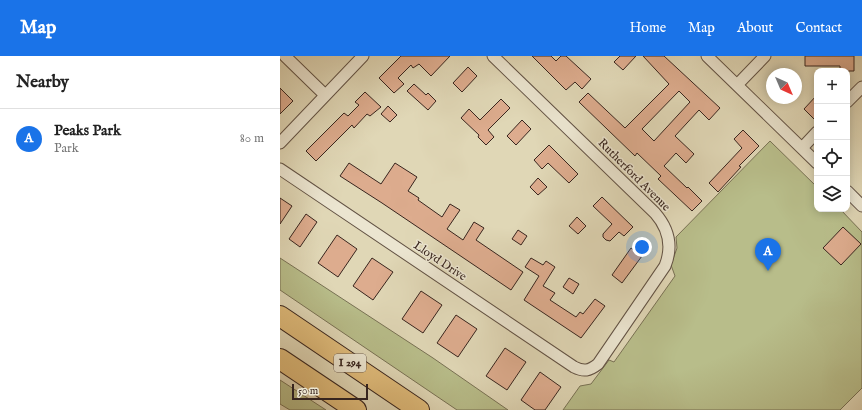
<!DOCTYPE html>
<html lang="en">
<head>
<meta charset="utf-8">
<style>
	:root { --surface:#fff; --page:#f2f2f2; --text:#222; --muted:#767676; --line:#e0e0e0; --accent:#1a73e8 }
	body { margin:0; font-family:"IM FELL English",serif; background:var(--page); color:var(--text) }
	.controls { position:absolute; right:12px; top:12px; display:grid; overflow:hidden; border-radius:8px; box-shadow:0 2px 10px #0003 }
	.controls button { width:36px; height:36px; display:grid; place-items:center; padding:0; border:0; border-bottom:1px solid var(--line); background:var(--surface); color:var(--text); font:20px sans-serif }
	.compass { position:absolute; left:486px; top:12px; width:36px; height:36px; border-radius:50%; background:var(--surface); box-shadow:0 2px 10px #0003; rotate:136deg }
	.scale { position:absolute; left:12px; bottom:10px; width:76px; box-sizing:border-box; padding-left:4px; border:2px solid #38251e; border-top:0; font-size:11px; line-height:14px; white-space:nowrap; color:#38251e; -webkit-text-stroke:3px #ebe5d0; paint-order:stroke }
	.you { position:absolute; left:362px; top:191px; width:14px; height:14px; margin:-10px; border:3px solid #fff; border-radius:50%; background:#1a73e8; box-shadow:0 0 0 6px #1a73e833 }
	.badge { display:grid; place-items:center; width:26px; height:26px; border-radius:50%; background:var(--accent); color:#fff; font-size:13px; font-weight:700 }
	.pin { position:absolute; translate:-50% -33px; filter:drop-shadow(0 1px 2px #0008) }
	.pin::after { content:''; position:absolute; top:21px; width:14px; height:12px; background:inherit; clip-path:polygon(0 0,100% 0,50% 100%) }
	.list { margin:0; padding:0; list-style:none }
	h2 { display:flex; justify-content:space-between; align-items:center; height:52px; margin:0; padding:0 16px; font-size:17px }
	h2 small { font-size:13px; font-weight:400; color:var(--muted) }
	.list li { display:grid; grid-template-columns:26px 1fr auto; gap:12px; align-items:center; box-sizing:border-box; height:60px; padding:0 16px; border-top:1px solid var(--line) }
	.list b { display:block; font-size:15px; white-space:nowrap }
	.list p { margin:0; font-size:13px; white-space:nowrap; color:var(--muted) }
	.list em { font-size:13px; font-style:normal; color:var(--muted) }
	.icon { flex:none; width:22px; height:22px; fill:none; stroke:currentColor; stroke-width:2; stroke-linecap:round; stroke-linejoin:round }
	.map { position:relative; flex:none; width:582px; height:354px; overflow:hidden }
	header { display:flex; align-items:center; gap:24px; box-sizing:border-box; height:56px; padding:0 20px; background:var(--accent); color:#fff }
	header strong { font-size:19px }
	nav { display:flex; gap:22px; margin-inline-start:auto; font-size:14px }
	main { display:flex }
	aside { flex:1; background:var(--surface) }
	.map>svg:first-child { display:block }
	.green { fill:#b8bd8a; stroke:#787154 }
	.building { fill:#ddac8e; stroke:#38251e; fill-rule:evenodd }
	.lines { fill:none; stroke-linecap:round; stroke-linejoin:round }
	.minor-casing { stroke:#625244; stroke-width:13 }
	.motorway-casing { stroke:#38251e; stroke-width:22 }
	.minor { stroke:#ebe5d0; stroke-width:11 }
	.motorway { stroke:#e0bc7b; stroke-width:20 }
	.labels { text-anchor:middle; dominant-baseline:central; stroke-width:3; stroke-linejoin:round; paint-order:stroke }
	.shield { fill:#ebe5d0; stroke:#6e5f53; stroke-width:1 }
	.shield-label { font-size:11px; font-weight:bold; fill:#38251e }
	.street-label { font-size:12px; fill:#38251e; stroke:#ebe5d0 }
</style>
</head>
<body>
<header>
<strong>Map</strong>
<nav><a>Home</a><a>Map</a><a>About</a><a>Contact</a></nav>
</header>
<main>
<aside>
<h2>Nearby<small></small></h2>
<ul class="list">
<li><span class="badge">A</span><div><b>Peaks Park</b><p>Park</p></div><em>80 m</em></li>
</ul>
</aside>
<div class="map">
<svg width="582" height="354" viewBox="0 0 582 354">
	<rect width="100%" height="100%" fill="#e0d7b6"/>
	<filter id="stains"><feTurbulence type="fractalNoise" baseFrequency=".005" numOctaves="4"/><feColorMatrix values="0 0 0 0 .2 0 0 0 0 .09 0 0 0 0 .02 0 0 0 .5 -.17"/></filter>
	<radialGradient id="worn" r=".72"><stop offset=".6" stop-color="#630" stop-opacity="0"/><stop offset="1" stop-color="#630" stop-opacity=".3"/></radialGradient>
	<path class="green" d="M490,85l47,46v22h23l22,23v156l-22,22h-277l17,-24 11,-2 18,-24 5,2 61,-86 -4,-11 6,-17 -1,-11z
		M0,202l153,100 75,52h-51l-177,-120z
		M0,324l46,30h-36l-10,-6z"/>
	<path class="building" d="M121,0h49l-19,20 -12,-12 -6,4 -2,-3 -13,13 6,6 -10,9 -15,-15z
		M252,0h19l5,5 5,-5h5l25,23 -9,10 -7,-7 -9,8z
		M340,0h16l-13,14 -9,-8z
		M363,0h21l56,52 -11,12 -10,-10 -24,26 19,18 -8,9 -10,-10 -12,13 23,22 1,-1 14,14 -10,10 -34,-32 3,-3 -24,-23 -2,3 -56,-54 9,-9 37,35 44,-44zM399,35l11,11 -36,39 -12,-12z
		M525,0h49v15h-14v-5h-35z
		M188,11l9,9 -15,16 -9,-9z
		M134,28l12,11 2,-2 8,8 -8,9 -21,-19z
		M0,32l13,13 -13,13z
		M85,36l16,15 -11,9 -3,-2 -13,14 -2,-3 -36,36 -10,-10 38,-38 4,3 11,-11 -4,-3z
		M537,39v27l-13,-13z
		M221,43l9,9 -22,22 6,7 -8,8 -8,-8 1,-2 -18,-17 8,-9 11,11z
		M108,50l9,9 -7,7 -9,-8z
		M242,64l9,9 -15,16 -9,-9z
		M463,74l16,16 -20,20 2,1 -23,25 -9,-9 33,-35 -8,-9z
		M269,89l29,29 -9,9 -21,-20 -6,6 -8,-9z
		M69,107l32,21 14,-21 22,14 -9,14 11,7 -1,2 24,17 8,-13 10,6 -13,19 16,11 11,-18 10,6 -8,12 47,32 -12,18 -129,-87 -42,-27z
		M258,122l9,9 -9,8 -8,-8z
		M322,141l31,30 -9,9 -5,-4 -9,9 -4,-1 -3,-3v-3l9,-10 -19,-18z
		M0,142l12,8 -12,18z
		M26,158l11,8 -17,25 -11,-8z
		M297,161l9,9 -8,8 -9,-8z
		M563,171l18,17 -20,21 -18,-17z
		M238,174l9,6 -6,9 -9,-6z
		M57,179l20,14 -19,28 -20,-14z
		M351,192l11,8 -20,27 -10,-8z
		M92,202l21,14 -20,28 -20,-14z
		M251,202l12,7 3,-4 9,6 -12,19 12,7 -5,7 26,17 4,-5 3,2 12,-15 10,7 -24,32 -57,-38 15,-24 -14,-9z
		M289,222l10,6 -6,10 -10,-7z
		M141,235l21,14 -19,28 -21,-14z
		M176,259l21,14 -19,28 -21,-14z
		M225,292l21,14 -19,28 -21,-14z
		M260,316l21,15 -16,23h-10l-14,-10z"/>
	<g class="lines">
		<defs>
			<path id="minor" d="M5,0l40,39
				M427,0l110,107
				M457,29l28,-29
				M567,46l15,-15
				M0,87l83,-87
				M522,92l15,-16
				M0,113l294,198c10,5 15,4 24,-3l67,-98c8,-20 4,-37 -10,-53l-162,-157
				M567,135l15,15"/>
			<path id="motorway" d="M0,260l139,94
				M0,303l76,51"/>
		</defs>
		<use href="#minor" class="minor-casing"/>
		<use href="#motorway" class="motorway-casing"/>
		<use href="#minor" class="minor"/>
		<use href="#motorway" class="motorway"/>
	</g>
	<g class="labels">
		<rect class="shield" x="54" y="298" width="32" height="18" rx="3"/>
		<g class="shield-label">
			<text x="70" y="307">I 294</text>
		</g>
		<g class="street-label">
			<text transform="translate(354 119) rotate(45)">Rutherford Avenue</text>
			<text transform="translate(160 205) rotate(34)">Lloyd Drive</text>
		</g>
	</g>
	<rect width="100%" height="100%" filter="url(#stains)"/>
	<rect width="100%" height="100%" fill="url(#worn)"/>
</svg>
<div class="controls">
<button>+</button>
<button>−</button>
<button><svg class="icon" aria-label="locate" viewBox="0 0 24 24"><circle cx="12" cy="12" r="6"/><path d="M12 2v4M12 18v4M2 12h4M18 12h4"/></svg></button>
<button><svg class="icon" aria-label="layers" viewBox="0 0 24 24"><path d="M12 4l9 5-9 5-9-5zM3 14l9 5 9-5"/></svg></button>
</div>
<svg class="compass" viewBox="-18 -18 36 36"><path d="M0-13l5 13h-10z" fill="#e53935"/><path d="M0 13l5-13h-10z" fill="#767676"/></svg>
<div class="scale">50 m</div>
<div class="you"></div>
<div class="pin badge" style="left:488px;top:215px">A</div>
</div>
</main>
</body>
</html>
